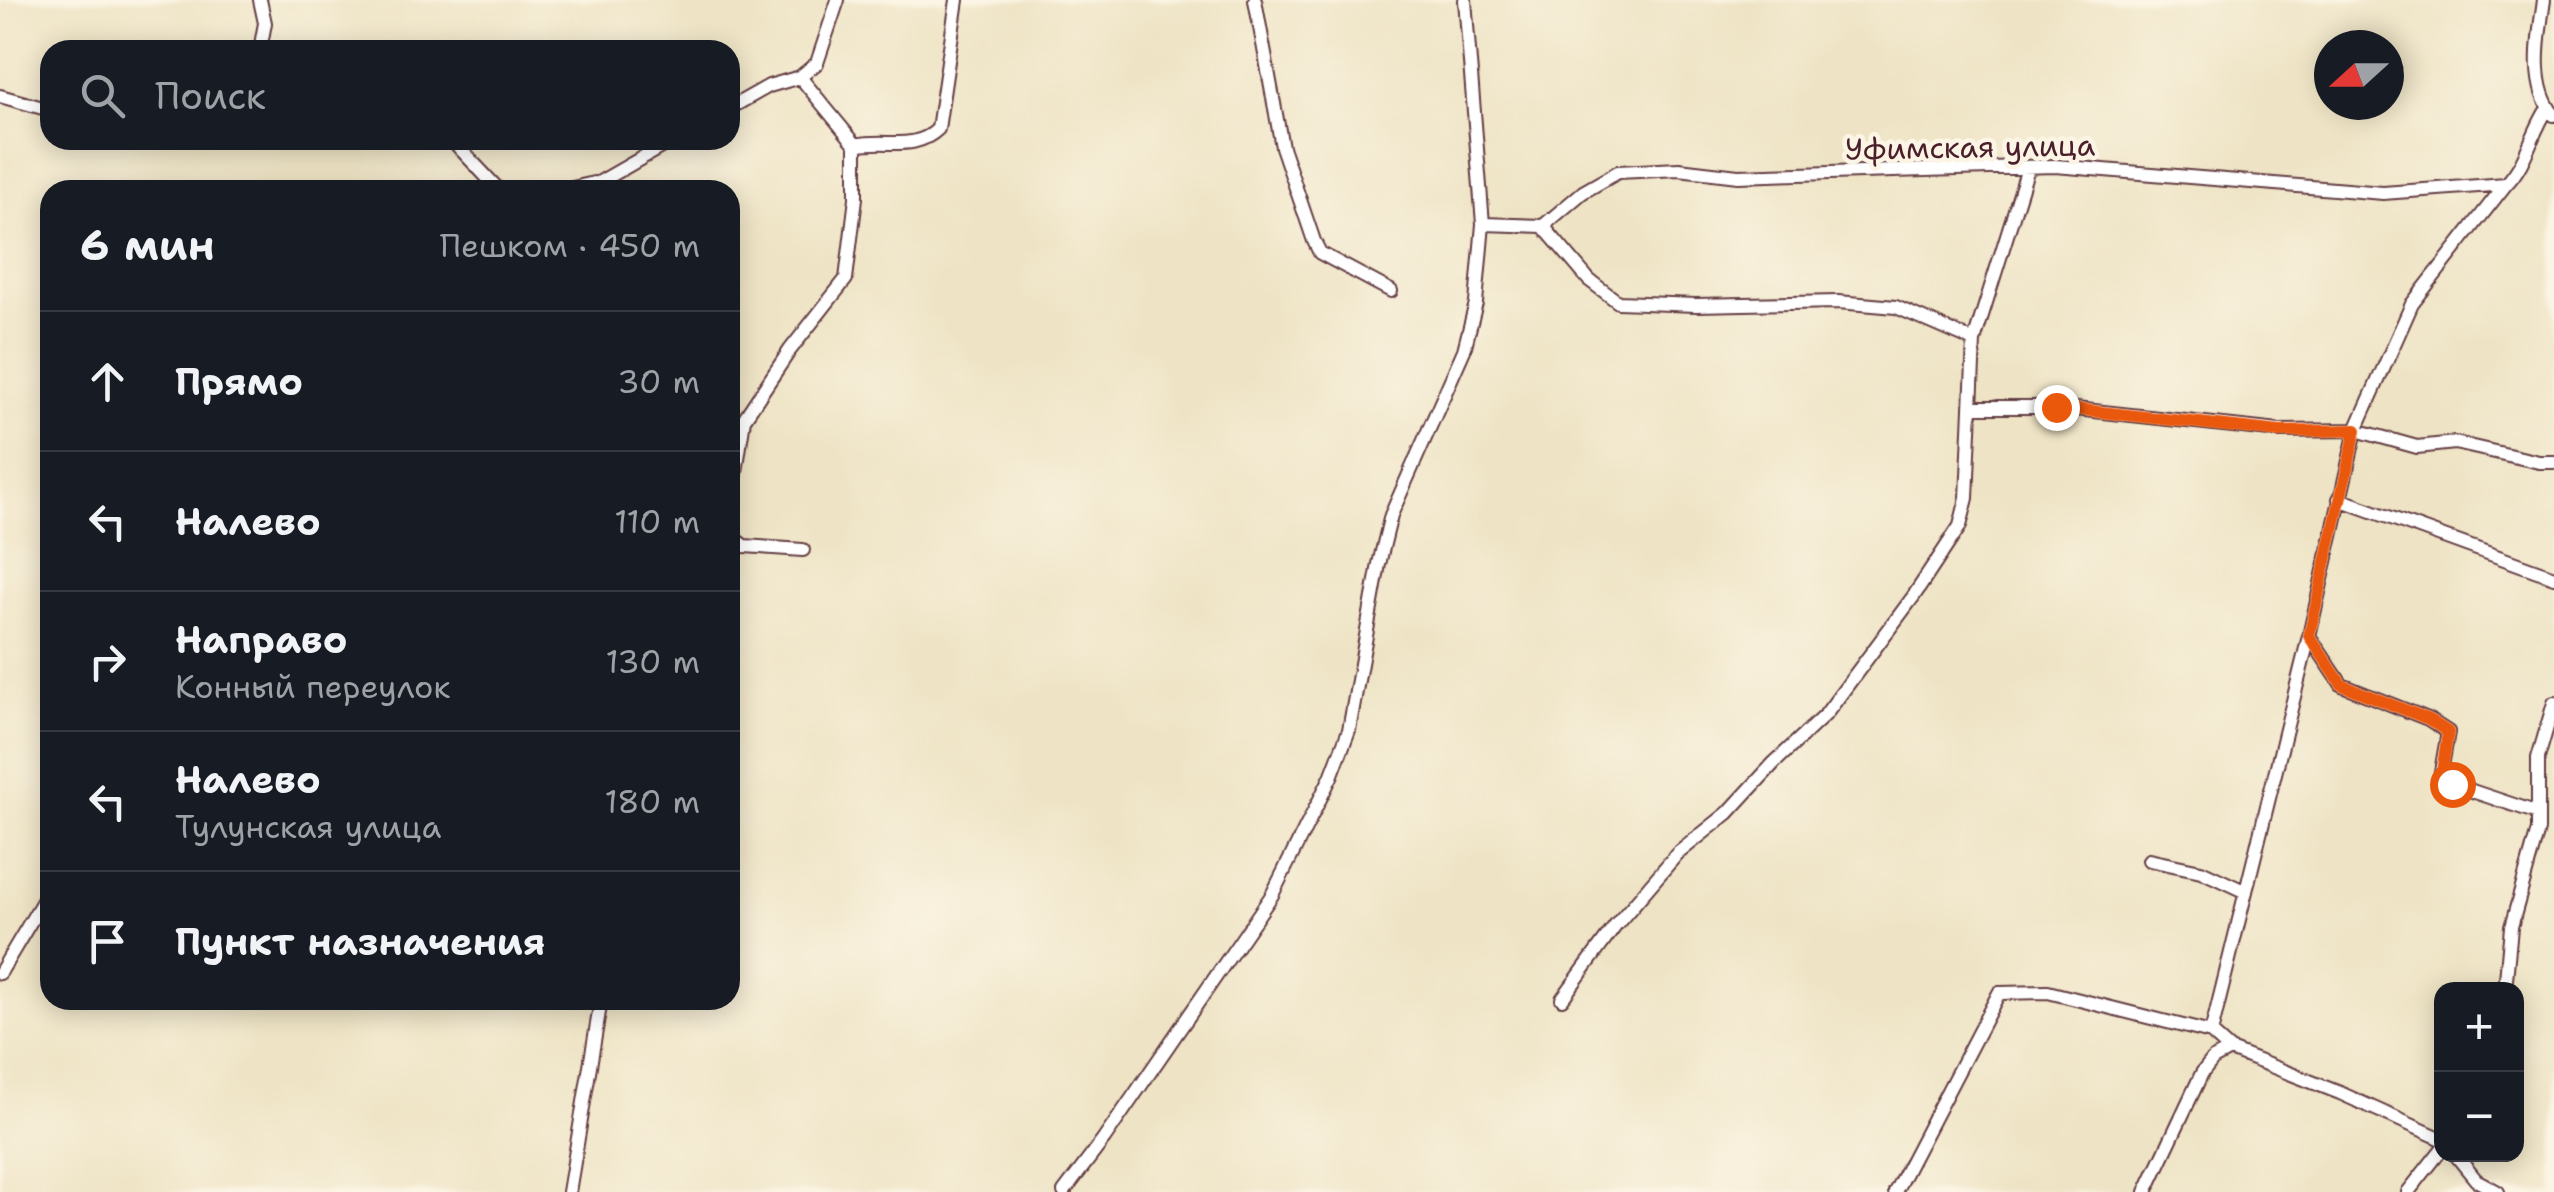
<!DOCTYPE html>
<html lang="ru">
<head>
<meta charset="utf-8">
<style>
	:root { --surface:#171b24; --page:#242831; --text:#f1f3f6; --muted:#9ea1a6; --line:#363941 }
	body { margin:0; font-family:"Shantell Sans",sans-serif; background:var(--page); color:var(--text) }
	.controls { position:absolute; right:30px; bottom:30px; display:grid; overflow:hidden; border-radius:20px; box-shadow:0 5px 25px #0003 }
	.controls button { width:90px; height:90px; display:grid; place-items:center; padding:0; border:0; border-bottom:2px solid var(--line); background:var(--surface); color:var(--text); font:50px sans-serif }
	.compass { position:absolute; left:2314px; top:30px; width:90px; height:90px; border-radius:50%; background:var(--surface); box-shadow:0 5px 25px #0003; rotate:249deg }
	.stop { position:absolute; width:30px; height:30px; margin:-22px; border:8px solid #ea580c; border-radius:50%; background:#fff }
	.stop.end { background:#ea580c; border-color:#fff; box-shadow:0 2px 10px #0008 }
	.list { margin:0; padding:0; list-style:none }
	h2 { display:flex; justify-content:space-between; align-items:center; height:130px; margin:0; padding:0 40px; font-size:42px }
	h2 small { font-size:32px; font-weight:400; color:var(--muted) }
	.list li { display:grid; grid-template-columns:65px 1fr auto; gap:30px; align-items:center; box-sizing:border-box; height:140px; padding:0 40px; border-top:2px solid var(--line) }
	.list b { display:block; font-size:38px; white-space:nowrap }
	.list p { margin:0; font-size:32px; white-space:nowrap; color:var(--muted) }
	.list em { font-size:32px; font-style:normal; color:var(--muted) }
	.icon { flex:none; width:55px; height:55px; fill:none; stroke:currentColor; stroke-width:2; stroke-linecap:round; stroke-linejoin:round }
	.map { position:relative; flex:none; width:2554px; height:1192px; overflow:hidden }
	.search { position:absolute; background:var(--surface); box-shadow:0 5px 25px #0003; left:40px; top:40px; width:700px; height:110px; display:flex; align-items:center; gap:25px; box-sizing:border-box; padding:0 35px; border-radius:30px; color:var(--muted); font-size:38px }
	.panel { position:absolute; background:var(--surface); box-shadow:0 5px 25px #0003; left:40px; top:180px; width:700px; height:830px; border-radius:30px }
	.map>svg:first-child { display:block }
	.lines { fill:none; stroke-linecap:round; stroke-linejoin:round }
	.minor-casing { stroke:#633c42; stroke-width:16 }
	.minor { stroke:#fff; stroke-width:12 }
	.route { stroke:#ea580c; stroke-width:12 }
	.labels { text-anchor:middle; dominant-baseline:central; stroke-width:9; stroke-linejoin:round; paint-order:stroke }
	.street-label { font-size:30px; fill:#4a1f2b; stroke:#fcf5e5 }
</style>
</head>
<body>
<div class="map">
<svg width="2554" height="1192" viewBox="0 0 2554 1192">
	<rect width="100%" height="100%" fill="#fcf5e5"/>
	<filter id="ink" filterUnits="userSpaceOnUse"><feTurbulence type="fractalNoise" baseFrequency=".01" numOctaves="2"/><feDisplacementMap in="SourceGraphic" scale="20" xChannelSelector="R" yChannelSelector="G"/><feConvolveMatrix kernelMatrix="1 2 1 2 8 2 1 2 1" color-interpolation-filters="sRGB"/></filter>
	<filter id="wash" filterUnits="userSpaceOnUse"><feTurbulence type="fractalNoise" baseFrequency=".0048" numOctaves="4" result="noise"/><feDisplacementMap in="SourceGraphic" scale="40" xChannelSelector="R" yChannelSelector="G"/><feGaussianBlur stdDeviation="2.25" result="paint"/><feColorMatrix in="noise" values="0 0 0 0 0 0 0 0 0 0 0 0 0 0 0 0 0 1.4 0 .05"/><feComposite in="paint" operator="in"/></filter>
	<g filter="url(#wash)">
		<rect width="100%" height="100%" fill="#eee3c4"/>
	</g>
	<g filter="url(#ink)">
		<g class="lines">
			<defs>
				<path id="minor" d="M1255,0l27,147 32,94 6,12 71,38
					M2544,0c-5,35 -15,86 10,115
					M260,50l5,-27 -5,-23
					M800,77l56,68
					M0,96l50,14
					M730,108l39,-22 31,-9 17,-14 21,-63
					M452,140l47,50
					M856,145c29,-7 58,7 82,-16l19,-129
					M564,190l30,-7
					M586,190l87,-50
					M1483,224l60,2 40,-34 35,-20 61,-3 59,7 317,-10 328,27 123,-9c21,-21 25,-51 42,-76
					M1543,226l46,54 29,22 78,3 142,-3 58,5 78,34
					M1972,407h85l222,24 77,-1 61,17 38,-4 84,19h15
					M2339,499l215,78
					M730,512l14,-93 46,-69 56,-71 10,-81v-53
					M730,526l2,11 12,9 59,4
					M2309,636l33,49 86,34 20,13 -7,40 10,12 87,29
					M2149,860l52,11 45,21
					M0,973l50,-84
					M2505,990l6,-63 27,-97v-72l16,-55
					M1562,999l54,-74 61,-71 51,-41 46,-50 52,-49 87,-117 47,-71 7,-28 7,-157 54,-173
					M2211,1033l98,-397 47,-206 56,-126 94,-120
					M2455,1154l21,26 22,12
					M569,1192l32,-192
					M1064,1192l40,-53 168,-244 59,-118 18,-47 30,-166 12,-49 73,-165 12,-47 7,-79 -18,-224
					M1895,1192l104,-199 49,-1 163,41 19,17 110,43 102,46
					M2146,1192l56,-119 11,-14 17,-9
					M2408,1192l34,-43"/>
			</defs>
			<use href="#minor" class="minor-casing"/>
			<use href="#minor" class="minor"/>
		</g>
	</g>
	<g class="lines" filter="url(#ink)">
		<path class="route" d="M2056,407l224,25 76,-2 -47,206 33,49 86,34 20,13 -6,40 10,12"/>
	</g>
	<g class="labels">
		<g class="street-label">
			<text transform="translate(1970 147) rotate(-1)">Уфимская улица</text>
		</g>
	</g>
</svg>
<div class="controls">
<button>+</button>
<button>−</button>
</div>
<svg class="compass" viewBox="-18 -18 36 36"><path d="M0-13l5 13h-10z" fill="#e53935"/><path d="M0 13l5-13h-10z" fill="#9ea1a6"/></svg>
<div class="stop" style="left:2452px;top:784px"></div>
<div class="stop end" style="left:2056px;top:407px"></div>
<div class="search"><svg class="icon" aria-label="search" viewBox="0 0 24 24"><circle cx="10" cy="10" r="6"/><path d="M15 15l6 6"/></svg>Поиск</div>
<section class="panel">
<h2>6 мин<small>Пешком · 450 m</small></h2>
<ul class="list">
<li><svg class="icon" aria-label="ahead" viewBox="0 0 24 24"><path d="M12 20V5M6 11l6-6 6 6"/></svg><div><b>Прямо</b></div><em>30 m</em></li>
<li><svg class="icon" aria-label="left" viewBox="0 0 24 24"><path d="M17 20v-9H6M10 6l-5 5 5 5"/></svg><div><b>Налево</b></div><em>110 m</em></li>
<li><svg class="icon" aria-label="right" viewBox="0 0 24 24"><path d="M7 20v-9h11M14 6l5 5-5 5"/></svg><div><b>Направо</b><p>Конный переулок</p></div><em>130 m</em></li>
<li><svg class="icon" aria-label="left" viewBox="0 0 24 24"><path d="M17 20v-9H6M10 6l-5 5 5 5"/></svg><div><b>Налево</b><p>Тулунская улица</p></div><em>180 m</em></li>
<li><svg class="icon" aria-label="arrive" viewBox="0 0 24 24"><path d="M6 21V4h12l-3 4 3 4H6"/></svg><div><b>Пункт назначения</b></div></li>
</ul>
</section>
</div>
</body>
</html>
